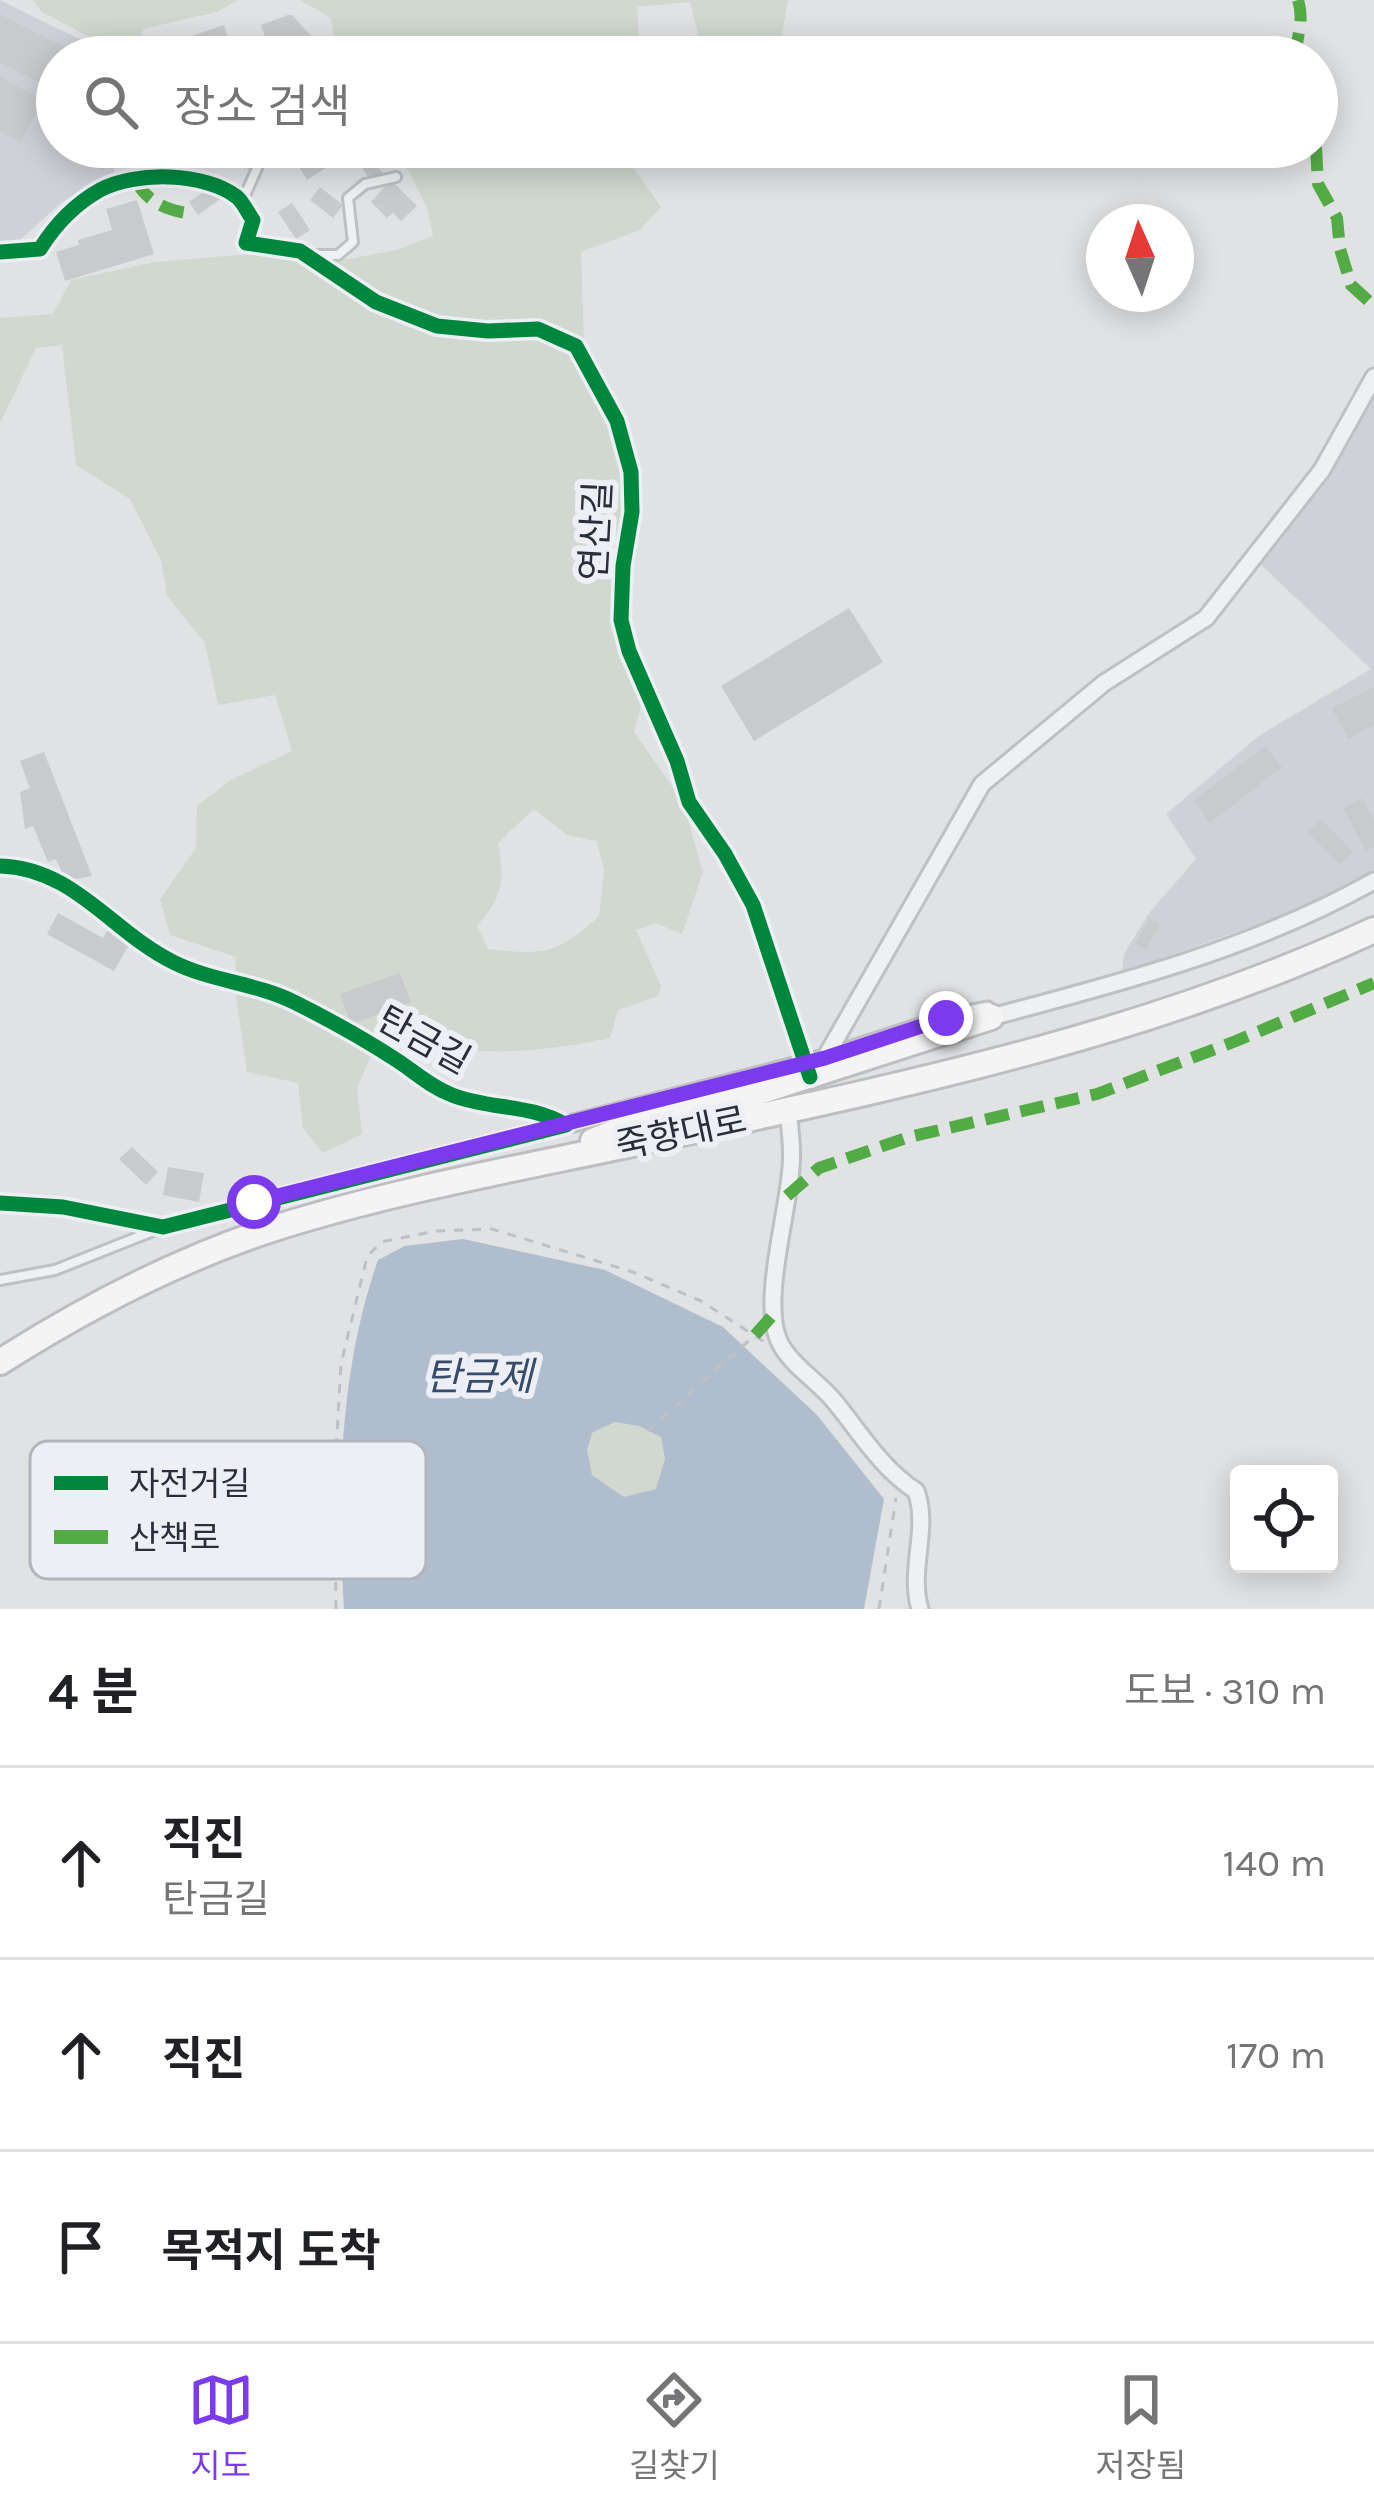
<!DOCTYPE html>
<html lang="ko">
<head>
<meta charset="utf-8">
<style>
	:root { --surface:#fff; --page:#f2f2f2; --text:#202124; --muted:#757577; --line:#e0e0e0; --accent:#7c3aed }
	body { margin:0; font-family:Karla,"Noto Sans KR",sans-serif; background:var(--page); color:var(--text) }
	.controls { position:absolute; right:36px; bottom:36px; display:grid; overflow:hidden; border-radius:12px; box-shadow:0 6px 30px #0003 }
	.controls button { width:108px; height:108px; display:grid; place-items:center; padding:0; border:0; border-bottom:3px solid var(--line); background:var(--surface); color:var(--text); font:60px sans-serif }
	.compass { position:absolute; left:1086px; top:204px; width:108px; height:108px; border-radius:50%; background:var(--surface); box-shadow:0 6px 30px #0003; rotate:357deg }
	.stop { position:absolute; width:36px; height:36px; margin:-27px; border:9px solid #7c3aed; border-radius:50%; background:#fff }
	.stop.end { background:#7c3aed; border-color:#fff; box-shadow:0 3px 12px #0008 }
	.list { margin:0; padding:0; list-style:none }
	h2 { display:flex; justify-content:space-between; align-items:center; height:156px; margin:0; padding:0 48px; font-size:51px }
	h2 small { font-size:39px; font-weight:400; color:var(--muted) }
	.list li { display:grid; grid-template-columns:78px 1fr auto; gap:36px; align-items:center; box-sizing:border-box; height:192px; padding:0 48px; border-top:3px solid var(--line) }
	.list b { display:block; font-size:45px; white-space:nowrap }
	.list p { margin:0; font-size:39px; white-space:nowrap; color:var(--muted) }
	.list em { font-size:39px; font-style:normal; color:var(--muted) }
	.icon { flex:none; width:66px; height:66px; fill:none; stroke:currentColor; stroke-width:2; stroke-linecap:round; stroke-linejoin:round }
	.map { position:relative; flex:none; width:1374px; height:1609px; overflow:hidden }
	.search { position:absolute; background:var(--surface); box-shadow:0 6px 30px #0003; left:36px; right:36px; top:36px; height:132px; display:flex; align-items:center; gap:30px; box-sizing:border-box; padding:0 42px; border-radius:66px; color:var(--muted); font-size:45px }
	.sheet { height:732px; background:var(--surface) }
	nav { display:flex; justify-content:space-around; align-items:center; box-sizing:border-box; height:168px; border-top:3px solid var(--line); background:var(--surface); font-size:33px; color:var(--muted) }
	nav a { display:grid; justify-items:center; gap:6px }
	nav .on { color:var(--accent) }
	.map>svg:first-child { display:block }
	.built { fill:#ced1d7 }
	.green { fill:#d0d8d0; fill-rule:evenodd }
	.water { fill:#b0bdcd; fill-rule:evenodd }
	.building { fill:#c8cacc }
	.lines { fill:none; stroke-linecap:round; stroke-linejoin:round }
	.lane-casing { stroke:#bec0c2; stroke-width:14 }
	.street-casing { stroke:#bec0c2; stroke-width:21 }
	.primary-casing { stroke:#bcbec1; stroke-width:30 }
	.path { stroke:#bec0c4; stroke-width:3; stroke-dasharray:9 9; stroke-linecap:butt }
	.lane { stroke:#eff0f1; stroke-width:8 }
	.street { stroke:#eff0f1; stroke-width:15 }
	.primary { stroke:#f4f4f5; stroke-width:24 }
	.quiet { stroke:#53ab46; stroke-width:12; stroke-dasharray:24 12; stroke-linecap:butt }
	.cycleway-casing { stroke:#edeff4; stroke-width:22 }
	.cycleway { stroke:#00873e; stroke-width:15 }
	.route { stroke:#7c3aed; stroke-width:15 }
	.labels { text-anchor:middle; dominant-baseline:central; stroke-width:12; stroke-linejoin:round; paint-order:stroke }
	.street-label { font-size:36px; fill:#282f3b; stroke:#edeff4 }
	.water-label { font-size:39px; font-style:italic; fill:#374c6b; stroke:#edeff4 }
	.key { fill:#edeff4; stroke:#b2b5bc; stroke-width:3 }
	.key-label { font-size:33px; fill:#282f3b }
</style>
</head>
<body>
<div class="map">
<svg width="1374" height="1609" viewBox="0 0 1374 1609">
	<rect width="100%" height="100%" fill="#e0e2e4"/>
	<path class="built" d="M0,0l99,49 3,8h-45v90l63,3 -8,27 -50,25 -42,38 -16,8 -4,-1z
		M1374,388v485l-94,44 -158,55 2,-18 25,-41 47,-54 -30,-45 94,-79 111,-66 -111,-105 67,-83 27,-46z"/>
	<path class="green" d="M33,0h206l-23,12 -73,17 -7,28h-9l-85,-45z
		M300,0h488l-10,57h-74l-14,-55 -53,5 3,50h-303l-6,-39z
		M396,147h223l42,60 -21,23 -59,22 3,91 35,118 2,52 -11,49 8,90 24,51 -8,29 49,70 20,70 -21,62 -26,-11 -20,7 25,56 -3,10 -40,14 -8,28c-76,16 -156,22 -229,-7l-24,57 5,46 -39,19 -20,-25 -5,-45 -51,-11 -12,-82 1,-33 -66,-22 -10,-36 36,-51 1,-42 34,-26 61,-29 -17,-56 -57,10 -13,-62 -38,-47 -6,-36 -31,-61 -54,-34 -14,-120 -26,3 -36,75v-105l53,-4 18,-34 84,-18 120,-10 63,9 59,-11 36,-14 -6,-28zM534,809l33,26 30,6 7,29 -5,46c-43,39 -54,39 -111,33l-11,-23c26,-30 28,-44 21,-83z
		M616,1422l24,4 21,11 4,22 -8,30 -33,8 -32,-22 -5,-25 5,-17z"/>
	<path class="water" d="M463,1239l142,31 118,57 94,88 67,84 -20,110h-520c-7,-116 -5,-238 34,-349l27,-14zM615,1422l24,4 22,11 4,22 -9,30 -32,8 -32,-22 -5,-25 5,-17z"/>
	<path class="building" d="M0,14l83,43h-26v35l-57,-30z
		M288,15h4l38,42h-27l-19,-21 -17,6 -6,-17z
		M224,25l4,13 -30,10 -4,-13z
		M0,77l43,23 -23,42 -20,-11z
		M71,147h41l2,1 -11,23 -31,-16z
		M126,147l31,5 6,4 -2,11 -6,-2 -1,5 -32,-6z
		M190,147h15l4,10 -26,9 -6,-14z
		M321,147l11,17 -25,16 -10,-17z
		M353,147h10l22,29 -12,8 -22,-33z
		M365,147h28l5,12 -16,10z
		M391,180l26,26 -16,15 -8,-8 -6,5 -16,-16z
		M211,187l9,12 -22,16 -9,-13z
		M320,187l23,18 -10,13 -23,-18z
		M137,200l17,54 -89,27 -9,-29 23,-7 -1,-5 34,-10 -6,-21z
		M292,203l18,27 -14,9 -18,-27z
		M849,608l34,54 -129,79 -33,-55z
		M1374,687v38l-26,14 -16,-31z
		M1265,746l17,21 -72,56 -16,-22z
		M44,752l48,124 -26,5 -10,-22 -8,3 -15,-36 -8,3 -5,-37 10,-4 -10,-27z
		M1362,798l12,23v26l-8,4 -23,-43z
		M1321,819l32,33 -13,13 -33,-33z
		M58,913l45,25 5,-9 23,12 -17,30 -67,-37z
		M1149,918l11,6 -14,26 -11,-6z
		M400,973l11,29 -60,22 -11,-30z
		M132,1147l26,25 -12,13 -27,-26z
		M168,1167l36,6 -5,29 -36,-7z"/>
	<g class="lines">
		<defs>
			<path id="lane" d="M216,56v1
				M280,57l3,-5
				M223,147l35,19 -16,36
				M256,165l19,-18
				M166,178l1,-23 9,-8
				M312,255h26l15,-13 -5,-44 17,-14 31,-7
				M0,1280l55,-10 103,-41"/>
			<path id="street" d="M0,252l40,-3c15,-24 35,-45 60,-59 35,-19 105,-18 137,7 6,5 11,16 16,23l-7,23 54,8 76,51 61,24 51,5 50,-2 38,17 41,75 14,51 1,40 -9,54 -2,54 8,31 48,110 12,41 36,52 28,51 57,172
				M0,866c74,2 112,66 173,96 37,19 83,21 121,40 34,17 72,38 104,59 18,12 33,26 54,34 38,15 76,8 114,30l-403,102 -100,-20 -63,-4
				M825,1058l157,-274 122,-101 102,-65 116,-148 52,-93
				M788,1111c2,18 5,37 3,56 -3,46 -30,135 -12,174 10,23 40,41 56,61 26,32 47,67 81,89 14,37 -8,79 4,118
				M566,1125l259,-67 122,-40 40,-8 4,7c130,-34 266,-70 383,-136"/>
			<path id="primary" d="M593,1141l47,-19 100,-24 251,-81
				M0,1362c88,-56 178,-103 278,-135 118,-37 242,-59 363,-85 249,-54 500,-104 733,-212"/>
		</defs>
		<use href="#lane" class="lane-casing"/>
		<use href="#street" class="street-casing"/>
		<use href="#primary" class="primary-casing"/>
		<path class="path" d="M648,1431l106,-95
			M336,1609l-1,-139 6,-106 26,-107 14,-15 55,-11 56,-2 141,43 68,29 62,40
			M879,1609l17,-111"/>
		<use href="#lane" class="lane"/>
		<use href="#street" class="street"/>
		<use href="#primary" class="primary"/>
		<path class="quiet" d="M1296,57c0,-22 9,-35 2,-57
			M1316,147l2,37 19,34 3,31 11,36 23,21
			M136,180c9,20 29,30 51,33
			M787,1196l32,-28 90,-31 188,-43 139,-53 138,-58
			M755,1335l17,-19"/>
		<defs>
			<path id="cycleway" d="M0,252l40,-3c15,-24 35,-45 60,-59 35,-19 105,-18 137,7 6,5 11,16 16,23l-7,23 54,8 76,51 61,24 51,5 50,-2 38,17 41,75 14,51 1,40 -9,54 -2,54 8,31 48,110 12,41 36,52 28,51 57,172
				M0,866c74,2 112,66 173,96 37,19 83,21 121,40 34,17 72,38 104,59 18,12 33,26 54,34 38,15 76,8 114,30l-403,102 -100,-20 -63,-4"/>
		</defs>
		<use href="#cycleway" class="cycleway-casing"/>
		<use href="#cycleway" class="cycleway"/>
	</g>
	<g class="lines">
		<path class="route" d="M254,1202l571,-144 121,-40"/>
	</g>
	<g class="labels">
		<g class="street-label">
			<text transform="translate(596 531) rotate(-87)">연산길</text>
			<text transform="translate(424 1040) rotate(29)">탄금길</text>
			<text transform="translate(681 1133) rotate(-12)">죽향대로</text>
		</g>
		<g class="water-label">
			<text x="479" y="1377">탄금제</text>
		</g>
	</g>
	<rect x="30" y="1441" width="396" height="138" rx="18" class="key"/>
	<rect x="54" y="1476" width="54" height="14" fill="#00873e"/>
	<rect x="54" y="1530" width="54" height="14" fill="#53ab46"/>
	<g class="key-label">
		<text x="129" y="1495">자전거길</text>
		<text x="129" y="1549">산책로</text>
	</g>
</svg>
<div class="controls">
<button><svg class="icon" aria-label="locate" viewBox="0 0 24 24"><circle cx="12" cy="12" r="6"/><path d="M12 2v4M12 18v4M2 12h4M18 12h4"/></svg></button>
</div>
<svg class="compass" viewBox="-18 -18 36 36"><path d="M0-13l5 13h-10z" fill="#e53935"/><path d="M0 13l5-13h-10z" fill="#757577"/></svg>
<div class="stop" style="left:254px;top:1202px"></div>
<div class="stop end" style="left:946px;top:1018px"></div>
<div class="search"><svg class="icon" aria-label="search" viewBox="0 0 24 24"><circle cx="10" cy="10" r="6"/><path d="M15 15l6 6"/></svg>장소 검색</div>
</div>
<section class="sheet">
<h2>4 분<small>도보 · 310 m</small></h2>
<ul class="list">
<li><svg class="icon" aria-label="ahead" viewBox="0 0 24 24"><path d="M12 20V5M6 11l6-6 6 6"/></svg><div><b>직진</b><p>탄금길</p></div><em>140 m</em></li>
<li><svg class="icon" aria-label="ahead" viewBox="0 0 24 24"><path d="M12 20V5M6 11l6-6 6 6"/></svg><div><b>직진</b></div><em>170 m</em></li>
<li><svg class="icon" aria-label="arrive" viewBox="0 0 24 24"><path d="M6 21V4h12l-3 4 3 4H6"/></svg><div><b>목적지 도착</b></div></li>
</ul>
</section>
<nav>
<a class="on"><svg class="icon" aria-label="map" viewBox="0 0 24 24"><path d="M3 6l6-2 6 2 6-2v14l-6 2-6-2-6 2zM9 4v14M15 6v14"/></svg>지도</a>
<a><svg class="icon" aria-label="directions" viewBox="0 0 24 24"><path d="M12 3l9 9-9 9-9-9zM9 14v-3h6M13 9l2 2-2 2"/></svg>길찾기</a>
<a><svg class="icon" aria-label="saved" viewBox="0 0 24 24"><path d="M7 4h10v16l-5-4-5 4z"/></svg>저장됨</a>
</nav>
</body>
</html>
